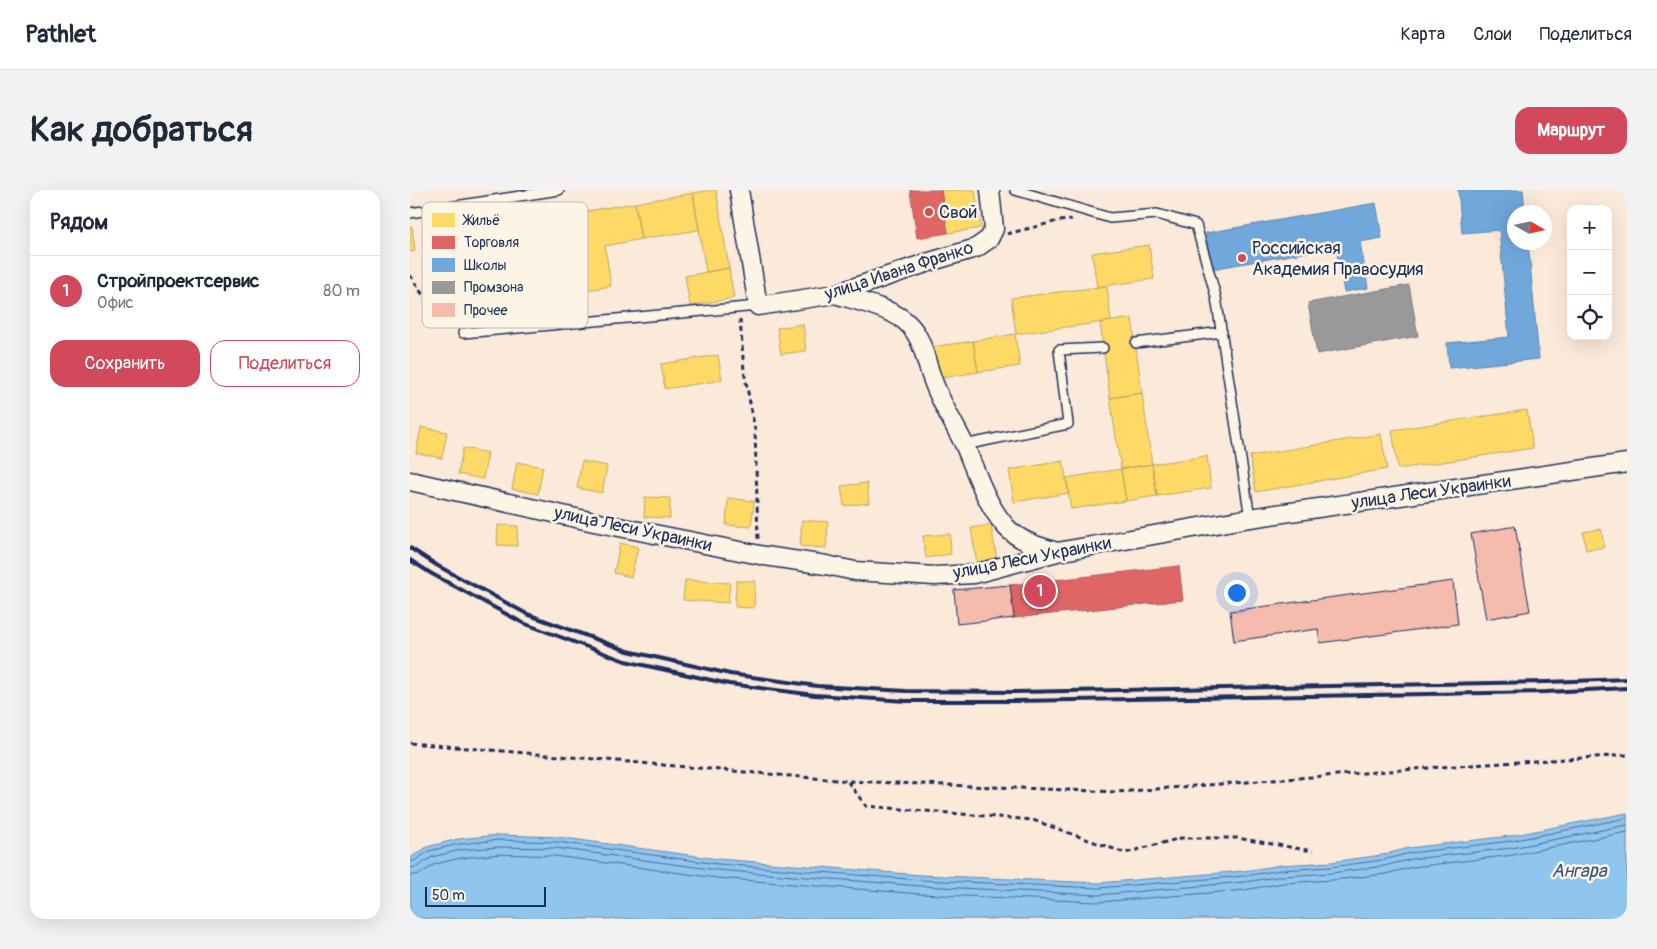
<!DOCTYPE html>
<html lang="ru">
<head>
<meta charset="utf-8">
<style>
	:root { --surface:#fff; --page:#f2f2f3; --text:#1f2937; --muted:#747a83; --line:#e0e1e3; --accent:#d1495b }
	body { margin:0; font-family:Pangolin,sans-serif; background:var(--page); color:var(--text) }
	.controls { position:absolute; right:15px; top:15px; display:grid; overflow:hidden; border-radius:10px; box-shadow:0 5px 20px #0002 }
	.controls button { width:45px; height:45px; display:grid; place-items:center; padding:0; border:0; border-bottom:1px solid var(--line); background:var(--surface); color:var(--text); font:25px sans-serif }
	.compass { position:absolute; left:1097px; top:15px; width:45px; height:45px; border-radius:50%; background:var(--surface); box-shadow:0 5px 20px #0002; rotate:99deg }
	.scale { position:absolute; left:15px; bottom:12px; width:121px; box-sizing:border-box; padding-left:5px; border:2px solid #1b2f5e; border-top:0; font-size:14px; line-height:18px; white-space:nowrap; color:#1b2f5e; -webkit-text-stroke:4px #fcf5e5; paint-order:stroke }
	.you { position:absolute; left:826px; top:402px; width:18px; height:18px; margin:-12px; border:4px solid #fff; border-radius:50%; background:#1a73e8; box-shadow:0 0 0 8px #1a73e833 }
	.badge { display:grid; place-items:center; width:32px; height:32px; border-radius:50%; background:var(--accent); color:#fff; font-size:16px; font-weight:700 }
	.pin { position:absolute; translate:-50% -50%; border:2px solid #fff; box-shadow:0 1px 5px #0006 }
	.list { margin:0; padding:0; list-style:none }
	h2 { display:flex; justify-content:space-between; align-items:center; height:65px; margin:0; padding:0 20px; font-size:21px }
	h2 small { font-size:16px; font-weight:400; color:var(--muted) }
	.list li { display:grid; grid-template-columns:32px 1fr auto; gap:15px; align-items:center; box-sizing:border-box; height:70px; padding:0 20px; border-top:1px solid var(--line) }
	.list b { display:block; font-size:19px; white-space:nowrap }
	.list p { margin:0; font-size:16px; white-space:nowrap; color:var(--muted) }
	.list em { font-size:16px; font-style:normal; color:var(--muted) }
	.actions { display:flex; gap:10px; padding:15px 20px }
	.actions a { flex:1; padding:11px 0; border:1px solid var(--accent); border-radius:15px; text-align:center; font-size:18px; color:var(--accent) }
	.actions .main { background:var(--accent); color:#fff }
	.icon { flex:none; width:28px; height:28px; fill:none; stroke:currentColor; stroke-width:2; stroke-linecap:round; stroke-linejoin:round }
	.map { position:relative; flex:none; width:1217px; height:729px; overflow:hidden; border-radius:15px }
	header { display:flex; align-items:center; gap:30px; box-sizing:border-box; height:70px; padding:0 25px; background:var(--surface); border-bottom:1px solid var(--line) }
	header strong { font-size:24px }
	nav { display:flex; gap:28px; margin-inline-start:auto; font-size:18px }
	.intro { display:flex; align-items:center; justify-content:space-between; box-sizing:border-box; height:120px; padding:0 30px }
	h1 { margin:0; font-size:35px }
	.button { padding:12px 22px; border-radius:15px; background:var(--accent); color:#fff; font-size:18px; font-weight:700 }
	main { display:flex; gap:30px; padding:0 30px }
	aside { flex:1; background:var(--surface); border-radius:15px; box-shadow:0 5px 20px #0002 }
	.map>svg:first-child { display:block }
	.water { fill:#90c5ee; stroke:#6189b4 }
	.homes { fill:#ffd966; stroke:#bba664 }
	.shops { fill:#e06666; stroke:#a55664 }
	.schools { fill:#6fa8dc; stroke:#5684b6 }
	.industry { fill:#999; stroke:#737987 }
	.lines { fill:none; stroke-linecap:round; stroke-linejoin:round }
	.shore { stroke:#4a6b98; stroke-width:1 }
	.building { fill:#f5bbad; stroke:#1b2f5e }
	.service-casing { stroke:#1b2f5e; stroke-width:12 }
	.minor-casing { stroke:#1b2f5e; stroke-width:21 }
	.path { stroke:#1b2f5e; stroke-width:3; stroke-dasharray:5 4; stroke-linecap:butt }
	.service { stroke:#fcf5e5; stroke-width:9 }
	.minor { stroke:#fcf5e5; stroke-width:18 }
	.rail { stroke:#1b2f5e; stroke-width:4 }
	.poi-dot { fill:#d1495b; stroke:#fcf5e5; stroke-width:2 }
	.labels { text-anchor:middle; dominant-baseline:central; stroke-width:5; stroke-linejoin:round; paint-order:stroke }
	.poi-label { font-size:18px; fill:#1b2f5e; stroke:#fcf5e5; text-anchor:start }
	.street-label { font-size:18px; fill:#1b2f5e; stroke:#fcf5e5 }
	.water-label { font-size:19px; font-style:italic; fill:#385482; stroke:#fcf5e5 }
	.key { fill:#fcf5e5; stroke:#b8babc; stroke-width:1 }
	.key-label { font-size:14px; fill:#1b2f5e }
</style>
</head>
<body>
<header>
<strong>Pathlet</strong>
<nav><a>Карта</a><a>Слои</a><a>Поделиться</a></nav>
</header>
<div class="intro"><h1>Как добраться</h1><a class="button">Маршрут</a></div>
<main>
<aside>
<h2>Рядом<small></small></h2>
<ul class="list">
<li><span class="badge">1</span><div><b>Стройпроектсервис</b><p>Офис</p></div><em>80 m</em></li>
</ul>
<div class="actions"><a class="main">Сохранить</a><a>Поделиться</a></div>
</aside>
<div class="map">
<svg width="1217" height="729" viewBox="0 0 1217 729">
	<rect width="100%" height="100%" fill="#fbe9da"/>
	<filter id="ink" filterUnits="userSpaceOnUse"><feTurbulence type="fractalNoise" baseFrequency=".02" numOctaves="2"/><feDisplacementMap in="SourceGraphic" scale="10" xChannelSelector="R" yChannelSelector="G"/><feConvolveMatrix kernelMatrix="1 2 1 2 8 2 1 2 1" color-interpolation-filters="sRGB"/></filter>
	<g filter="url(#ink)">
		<path class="water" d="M1217,623v106h-1217v-61l17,-11 31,-8 41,-4 58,2 161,22 203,16 177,8 146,-12 37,-6 50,-3 51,-7 27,-7 101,-12z"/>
		<path class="homes" d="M302,0h4l13,78 -23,4 -13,-79z
			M531,0h34l6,38 -33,5z
			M283,3l6,37 -58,9 -6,-36z
			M225,13l6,36 -36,7 6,40 -112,19 -6,-37 95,-16 -7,-40z
			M0,37h2l3,24 -5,1z
			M739,55l5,34 -57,8 -5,-34z
			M319,78l5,30 -44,8 -5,-30z
			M697,96l4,35 -95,13 -5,-36z
			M722,128l10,75 -32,5 -10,-75z
			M393,134l3,27 -25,3 -4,-26z
			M605,144l5,32 -42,6 -5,-31z
			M563,151l5,31 -42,7 -5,-32z
			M308,165l4,25 -57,9 -4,-25z
			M732,203l10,71 -31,5 -11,-71z
			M1117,220l6,38 -135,21 -6,-39z
			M11,237l26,5 -5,26 -26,-5z
			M971,244l6,35 -131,23 -6,-36z
			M53,258l25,5 -5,26 -25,-5z
			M797,266l4,32 -54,8 -5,-32z
			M172,271l25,5 -5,27 -25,-5z
			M653,271l6,32 -55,9 -5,-32z
			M107,272l26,5 -5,27 -26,-5z
			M742,274l5,32 -31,5 -5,-32z
			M711,279l5,32 -55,8 -5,-31z
			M457,293l2,20 -25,3 -3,-20z
			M235,307l25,1v20l-26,-1z
			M318,308l26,3 -3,26 -25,-2z
			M392,330l26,2 -2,26 -26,-2z
			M88,335l20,1 -1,20 -20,-1z
			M581,335l6,35 -20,4 -6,-36z
			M1191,339l3,18 -18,3 -3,-18z
			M540,344l1,20 -25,4 -3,-22z
			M210,353l18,4 -7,30 -17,-4z
			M275,390l45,3 -2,20 -45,-3z
			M326,391h19l-1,27 -19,-1z"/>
		<path class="shops" d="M500,0h31l7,43 -31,5z
			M769,376l4,34 -169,18 -4,-33z"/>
		<path class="schools" d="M1048,0h65l2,22h-11v30h14l11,117 -90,9 -2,-25 62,-6 -10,-107 -37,3z
			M966,13l6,35 -22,4 8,46 -24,4 -8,-45 -124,22 -6,-36z"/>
		<path class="industry" d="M999,95l9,51 -101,18 -9,-51z"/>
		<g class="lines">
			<path class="shore" d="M0,672l4,-1 15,-10 30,-7 40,-4 58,2 161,22 203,16 177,8 146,-12 38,-6 49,-3 52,-7 27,-7 101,-12 116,-23
				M0,678l7,-1 15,-10 28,-7 39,-3 57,1 161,22 204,16 177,9 147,-13 38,-6 49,-3 52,-7 28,-7 100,-11 115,-23
				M0,686l10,-2 15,-10 26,-6 39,-4 55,2 162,22 203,16 178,8 147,-12 38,-7 50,-3 52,-6 28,-7 100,-12 114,-23"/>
		</g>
		<path class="building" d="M1105,336l15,85 -44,8 -15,-85z
			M1043,391l5,43 -138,19 -2,-14 -84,12 -4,-30z
			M600,395l4,33 -57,6 -3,-34z"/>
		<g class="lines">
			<defs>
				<path id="service" d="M605,0l95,28 47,-4 39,11 20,72 34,221
					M0,23l149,-23
					M53,143l295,-27
					M726,153l86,-11
					M554,255l104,-21 -9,-74 44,-2"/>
				<path id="minor" d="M329,0l19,116 77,-12 91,-31 50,-15 13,-9 5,-10 -4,-39
					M425,104c19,6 55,14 70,27 18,15 19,36 27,57 8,24 22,45 33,68 12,28 21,58 41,81 13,14 34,20 51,25
					M0,291l184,41 171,34 61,9 29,6 80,5 39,-2 83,-22 193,-34 377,-55"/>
			</defs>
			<use href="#service" class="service-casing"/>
			<use href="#minor" class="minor-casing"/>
			<path class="path" d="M597,44l51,-13 14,-1
				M0,85l20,31 25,21
				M330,129l4,52 11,59 3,109
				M0,553l438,38 269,11 324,-25 186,-12
				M438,592l18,24 167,14 92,33 56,-15h56l76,13"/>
			<use href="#service" class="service"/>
			<use href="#minor" class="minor"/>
			<path class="rail" d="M0,358l28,18 89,48 101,37 102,23 87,12 89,5 109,1 531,-10 81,-3
				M0,370l22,14 91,49 102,38 104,23 86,11 91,6h109l531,-9 81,-4"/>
		</g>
	</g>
	<g class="poi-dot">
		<circle cx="519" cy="22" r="5"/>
		<circle cx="832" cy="68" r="5"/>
	</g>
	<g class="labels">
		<g class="poi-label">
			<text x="529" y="22">Свой</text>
			<text x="842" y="58">Российская<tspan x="842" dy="21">Академия Правосудия</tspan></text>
		</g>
		<g class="street-label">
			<text transform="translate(489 81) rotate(-18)">улица Ивана Франко</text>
			<text transform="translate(1021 302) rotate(-8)">улица Леси Украинки</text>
			<text transform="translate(223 339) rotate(12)">улица Леси Украинки</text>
			<text transform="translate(622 368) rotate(-11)">улица Леси Украинки</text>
		</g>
		<g class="water-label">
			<text x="1169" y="681">Ангара</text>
		</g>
	</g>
	<rect x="12" y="12" width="166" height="126" rx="8" class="key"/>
	<rect x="22" y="23" width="23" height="14" fill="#ffd966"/>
	<rect x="22" y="46" width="23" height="13" fill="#e06666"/>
	<rect x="22" y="68" width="23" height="14" fill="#6fa8dc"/>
	<rect x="22" y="91" width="23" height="13" fill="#999"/>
	<rect x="22" y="113" width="23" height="14" fill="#f5bbad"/>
	<g class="key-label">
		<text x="54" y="35">Жильё</text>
		<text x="54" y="57">Торговля</text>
		<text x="54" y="80">Школы</text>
		<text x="54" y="102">Промзона</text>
		<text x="54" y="125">Прочее</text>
	</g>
</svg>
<div class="controls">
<button>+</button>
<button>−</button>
<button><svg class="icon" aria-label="locate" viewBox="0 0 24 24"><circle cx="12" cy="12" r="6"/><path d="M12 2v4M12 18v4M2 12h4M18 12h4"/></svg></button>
</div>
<svg class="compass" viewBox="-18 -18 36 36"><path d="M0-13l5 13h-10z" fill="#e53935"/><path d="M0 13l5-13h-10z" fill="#747a83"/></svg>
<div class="scale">50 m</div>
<div class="you"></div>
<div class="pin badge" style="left:630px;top:401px">1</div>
</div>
</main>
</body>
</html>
